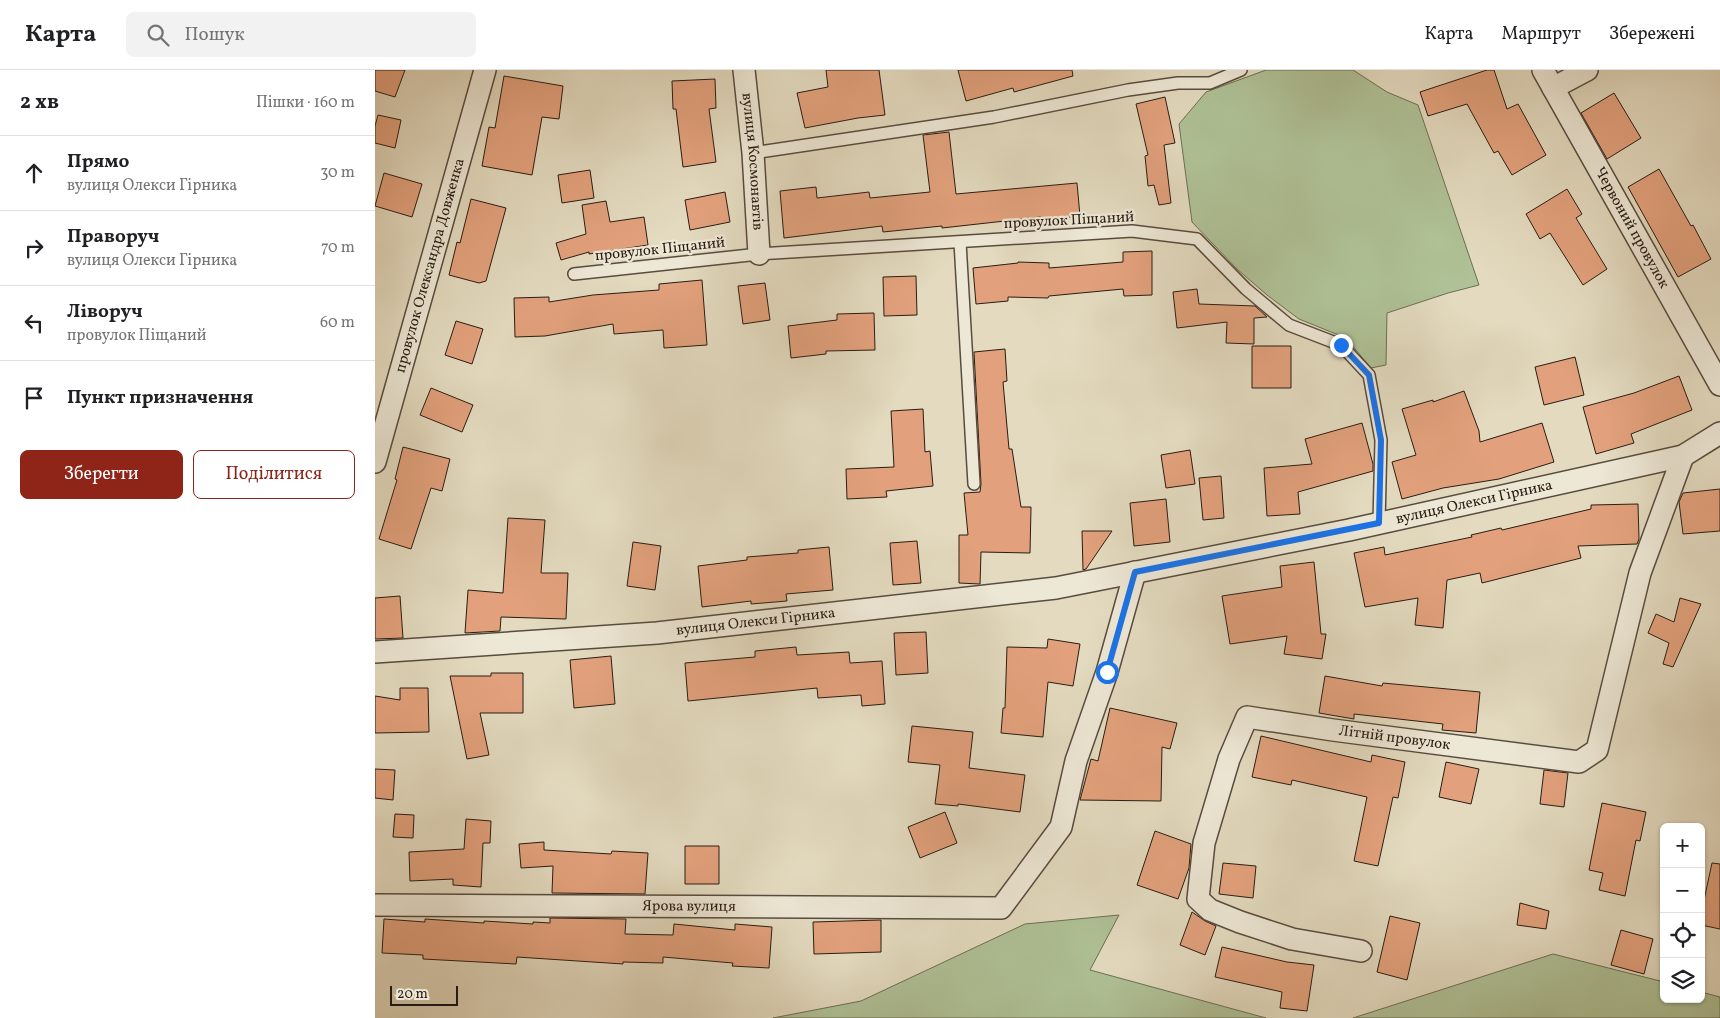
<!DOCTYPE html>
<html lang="uk">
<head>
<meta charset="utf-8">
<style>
	:root { --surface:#fff; --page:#f2f2f2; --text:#202124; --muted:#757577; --line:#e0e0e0; --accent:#8f2418 }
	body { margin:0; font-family:Vollkorn,serif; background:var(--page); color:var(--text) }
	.controls { position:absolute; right:15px; bottom:15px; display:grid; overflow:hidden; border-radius:8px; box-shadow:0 1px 4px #0004 }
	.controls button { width:45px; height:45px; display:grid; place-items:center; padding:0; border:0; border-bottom:1px solid var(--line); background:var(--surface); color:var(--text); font:25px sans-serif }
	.scale { position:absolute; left:15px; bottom:12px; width:68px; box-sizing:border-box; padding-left:5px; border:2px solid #291c14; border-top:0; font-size:14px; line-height:18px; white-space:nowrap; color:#291c14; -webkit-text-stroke:4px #ede7d5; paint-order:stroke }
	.stop { position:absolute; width:15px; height:15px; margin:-11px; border:4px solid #1a73e8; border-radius:50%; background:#fff }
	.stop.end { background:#1a73e8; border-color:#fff; box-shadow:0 1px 5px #0008 }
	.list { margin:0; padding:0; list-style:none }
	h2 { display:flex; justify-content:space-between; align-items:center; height:65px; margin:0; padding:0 20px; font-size:21px }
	h2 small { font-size:16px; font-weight:400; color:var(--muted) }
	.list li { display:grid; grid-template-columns:32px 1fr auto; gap:15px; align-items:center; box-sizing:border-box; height:75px; padding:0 20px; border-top:1px solid var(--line) }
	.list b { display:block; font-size:19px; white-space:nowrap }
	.list p { margin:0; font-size:16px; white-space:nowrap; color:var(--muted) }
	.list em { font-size:16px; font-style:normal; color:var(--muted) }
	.actions { display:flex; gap:10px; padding:15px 20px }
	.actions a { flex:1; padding:11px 0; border:1px solid var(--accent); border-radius:8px; text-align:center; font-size:18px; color:var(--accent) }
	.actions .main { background:var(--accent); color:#fff }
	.icon { flex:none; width:28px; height:28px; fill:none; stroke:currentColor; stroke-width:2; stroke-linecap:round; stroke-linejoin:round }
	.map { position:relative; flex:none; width:1345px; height:948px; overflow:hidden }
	header { display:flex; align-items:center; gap:30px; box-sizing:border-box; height:70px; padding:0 25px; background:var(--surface); border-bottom:1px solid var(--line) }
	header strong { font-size:24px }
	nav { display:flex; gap:28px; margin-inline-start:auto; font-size:18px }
	.search { width:350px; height:45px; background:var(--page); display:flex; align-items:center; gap:12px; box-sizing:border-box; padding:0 18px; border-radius:8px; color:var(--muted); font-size:19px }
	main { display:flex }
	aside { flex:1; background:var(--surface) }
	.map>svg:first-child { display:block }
	.green { fill:#afc196; stroke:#6c6e55 }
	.building { fill:#e2a17c; stroke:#291c14 }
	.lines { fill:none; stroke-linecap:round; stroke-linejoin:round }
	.lane-casing { stroke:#584c3f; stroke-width:14 }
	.street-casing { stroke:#584c3f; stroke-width:24 }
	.lane { stroke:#ede7d5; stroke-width:11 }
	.street { stroke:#ede7d5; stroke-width:21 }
	.route { stroke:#1a73e8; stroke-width:6 }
	.labels { text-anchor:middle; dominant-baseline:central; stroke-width:4.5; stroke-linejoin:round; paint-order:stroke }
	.street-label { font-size:15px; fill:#291c14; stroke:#ede7d5 }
</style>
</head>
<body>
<header>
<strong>Карта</strong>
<div class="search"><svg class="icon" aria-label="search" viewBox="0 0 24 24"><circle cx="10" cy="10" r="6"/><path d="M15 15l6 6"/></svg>Пошук</div>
<nav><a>Карта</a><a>Маршрут</a><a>Збережені</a></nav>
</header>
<main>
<aside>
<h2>2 хв<small>Пішки · 160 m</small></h2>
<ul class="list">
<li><svg class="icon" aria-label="ahead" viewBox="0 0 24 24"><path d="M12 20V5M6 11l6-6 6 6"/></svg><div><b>Прямо</b><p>вулиця Олекси Гірника</p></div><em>30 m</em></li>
<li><svg class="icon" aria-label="right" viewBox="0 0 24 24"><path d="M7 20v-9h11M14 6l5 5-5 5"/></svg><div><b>Праворуч</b><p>вулиця Олекси Гірника</p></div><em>70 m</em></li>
<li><svg class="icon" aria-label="left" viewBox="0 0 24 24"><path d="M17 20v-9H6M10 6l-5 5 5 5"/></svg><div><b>Ліворуч</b><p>провулок Піщаний</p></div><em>60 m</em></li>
<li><svg class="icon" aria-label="arrive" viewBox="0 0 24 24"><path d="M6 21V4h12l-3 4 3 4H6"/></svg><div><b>Пункт призначення</b></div></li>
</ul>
<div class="actions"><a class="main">Зберегти</a><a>Поділитися</a></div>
</aside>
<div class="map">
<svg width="1345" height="948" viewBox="0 0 1345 948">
	<rect width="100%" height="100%" fill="#e3dabf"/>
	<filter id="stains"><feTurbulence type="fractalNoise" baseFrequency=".004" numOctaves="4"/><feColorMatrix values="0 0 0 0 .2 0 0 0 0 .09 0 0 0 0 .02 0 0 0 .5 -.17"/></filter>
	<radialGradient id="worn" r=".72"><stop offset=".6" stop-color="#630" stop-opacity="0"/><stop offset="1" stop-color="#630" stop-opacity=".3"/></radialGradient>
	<path class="green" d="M891,0h87l34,22 31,13 61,180 -31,8 -61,20 -1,52 -15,3 -25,-30 -47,-19 -32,-24 -30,-26 -45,-47 -13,-98 27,-32z
		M744,845l-29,55 176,48h-493l88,-17 164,-77z
		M1178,884l111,28v17h37v-7l19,5v21h-367z"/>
	<path class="building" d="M0,0h30l-10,27 -20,-6z
		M451,0h53l6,45 -27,3 -53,10 -8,-35 31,-6z
		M583,0h114l1,6 -59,16 -1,-4 -47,13z
		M1112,0h7l13,39 11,-5 28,51 -34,20 -14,-24 -4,2 -27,-49 -39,12 -8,-24z
		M129,6l59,10 -4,33 -17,-2 -10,58 -50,-9 7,-39 6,1z
		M340,9l1,29 -7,1 7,53 -33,5 -7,-58h-3l-1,-28z
		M1239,23l27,45 -34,21 -26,-46z
		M790,27l10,46 -11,2 7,58 -12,2 -5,-20 -6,1 -3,-30 3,-1 -12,-51z
		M3,45l23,5 -6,28 -20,-5v-17z
		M574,62l7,62 121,-11 3,33 -39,4v-3l-99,11v-2l-59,6 -1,-6 -98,12 -4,-47 36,-4 1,11 52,-6 1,6 60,-6 -7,-57z
		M1284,99l32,57 2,-1 18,34 -33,18 -50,-90z
		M215,100l4,28 -32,5 -4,-28z
		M9,103l38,11 -10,33 -37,-11z
		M1192,119l15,25 -6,4 31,51 -24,16 -33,-52 -10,6 -14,-25z
		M350,122l5,30 -40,8 -5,-30z
		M96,129l35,9 -20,73 -7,2 -30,-8 8,-33 3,1z
		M231,131l4,21 34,-5 4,28 -59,9v-2l-28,8 -5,-17 30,-9 -4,-29z
		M777,181v44l-28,1 -1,-7 -74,7 -1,2 -40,-1v4l-32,3 -3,-36 45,-5v-1l31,1v5l74,-6v-10z
		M541,206l1,39 -33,1 -1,-39z
		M327,210l5,65 -43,3 -1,-18 -49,4 -1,-10 -68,12 -30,1 -1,-39 35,-1v5l44,-7 66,-5v-6z
		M390,213l5,37 -27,4 -5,-38z
		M822,219l2,15 56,2 12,11 -13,1v26l-28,-1 1,-21 -50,6 -4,-36z
		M499,243l1,37 -49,1v3l-35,4 -3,-32 49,-6v-6z
		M81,251l27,8 -11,35 -27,-9z
		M877,276h39v42h-39z
		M630,279l2,32 -4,1 6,67h3l9,58h10l-1,46 -49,-1 -1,32 -21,-1v-48h9l-4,-42 16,-1 1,-8 -7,-132z
		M1200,287l9,38 -40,10 -9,-38z
		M1304,306l13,34 -61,24 3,9 -38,11 -13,-47 51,-14z
		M56,318l42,17 -11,27 -42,-17z
		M1089,321l15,40 1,11 62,-19 12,39 -55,17 -56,9 -41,11 -10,-37 24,-7 -14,-46 31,-9v2z
		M548,339l2,43 5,-1 3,35 -47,5 1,6 -40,2 -1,-30 48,-2 -3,-56z
		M987,353l11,41v7l-75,21 2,22 -33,2 -3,-48 48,-4 -7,-25z
		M28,377l47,12 -8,32 -11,-3 -20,61 -32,-10 18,-59 -2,-1z
		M815,380l5,34 -29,4 -5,-33z
		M846,406l3,42 -21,2 -4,-42z
		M1345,419v42l-37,3 -4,-32 4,-9z
		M791,429l4,43 -36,4 -4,-43z
		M1263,434l1,35 -2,5 -59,2 3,12 -99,25 -2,-10 -33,7 -4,48 -28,-3 3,-27 -53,9 -11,-54 30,-6 1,8 87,-18 -1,-2 30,-7 1,2 89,-21v-4z
		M133,448l37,2 -4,53h27l-2,46 -65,-2 -1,14 -35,2 3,-43 35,3z
		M707,461h30l-26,38 -3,1z
		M542,471l4,42 -28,2 -3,-42z
		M258,472l28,4 -6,44 -28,-4z
		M454,477l4,43 -47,4 1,7 -36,3v-3l-49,6 -4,-41 49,-6v-3l51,-4v-3z
		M939,492l7,72h5l-4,25 -38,-5 3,-18 -57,8 -8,-48 60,-9 -2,-21z
		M25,526l3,42 -28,1v-41z
		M1305,528l21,6 -28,63 -10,-3 6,-21 -21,-10 8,-19 18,8z
		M551,562l2,41 -32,2 -2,-42z
		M673,569l32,5 -7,42 -25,-4 -5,55 -42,-4 2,-25h2l2,-61 40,1z
		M421,577l1,8 52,-3 1,11 32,-2 3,43 -23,2 -1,-11 -43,3 -1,-10 -129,13 -3,-38 70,-6v-6z
		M236,586l4,48 -41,4 -4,-48z
		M116,603h32v40h-43l9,42 -22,4 -17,-83h41z
		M950,606l57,10 1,-3 97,9 -4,41 -34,-3 1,-6 -89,-10v5l-35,-6z
		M25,618h28l1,44 -54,1v-37l25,4z
		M735,638l67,15 -7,26 -8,-2 -1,54 -81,-1 11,-41 7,2z
		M537,656l61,6 -4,36 56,7 -5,37 -62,-8v2l-23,-2 5,-39 -32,-3z
		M886,666l110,26 1,-7 33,7 -7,36 -5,-1 -15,69 -24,-5 13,-64 -75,-17 -1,5 -39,-8z
		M1071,692l33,7 -8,35 -32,-7z
		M0,699l20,1 -2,30 -18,-2z
		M1169,700l24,3 -4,34 -24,-3z
		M1227,733l44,9 -6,29 -4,-1 -11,56 -26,-6 4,-17 -14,-3z
		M570,742l12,31 -37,15 -12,-31z
		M20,744l19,1 -1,23 -20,-1z
		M91,749l25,2 -1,22h-7l-2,44 -28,-2v-6l-43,2 -1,-29 55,-3z
		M780,761l36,13 -2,24 -11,31 -41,-14z
		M169,772v8l67,4 1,-3 36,2 -3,41 -93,-1 1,-27 -32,2 -2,-24z
		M310,776h34v38h-34z
		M848,793l33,3 -3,32 -34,-4z
		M1337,793l8,1v65l-19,-4v-11z
		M1145,833l29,8 -3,18 -29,-4z
		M817,842l13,9 11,5 -11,29 -25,-10z
		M1015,846l30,7 -13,57 -30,-8z
		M175,848l76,1 -1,15 48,1 1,-11 61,6v-6l37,3 -3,41 -37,-2 1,-3 -70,-6v6l-40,-1v2l-106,-7 -1,7 -93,-5v-4l-41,-2 2,-34 41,3v-3l59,4v-2l49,3v-2l17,1z
		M506,850v32l-67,2 -1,-32z
		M1246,860l32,9 -9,35 -33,-9z
		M847,877l65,15 27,3 -7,46 -27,-3 2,-16 -67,-15z"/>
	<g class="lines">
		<defs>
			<path id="lane" d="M378,83l241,-36 134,-27 50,-7h32l31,-13
				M585,172l14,242
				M199,204l185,-20 373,-23 65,8 49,50 43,36 52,20 28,30 12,65 -2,83"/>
			<g id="street">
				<path id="s1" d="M369,0l9,83 6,101"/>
				<path id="s2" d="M1168,0l177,315"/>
				<path d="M1178,18l34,-18"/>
				<path id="s3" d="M0,392l110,-392"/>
				<path id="s4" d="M0,582l282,-19 399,-45 293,-58 334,-74 37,-23"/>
				<path id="s5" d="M0,835l626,3 60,-81 15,-66 31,-89 28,-100"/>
				<path id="s6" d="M986,881l-69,-12 -52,-17 -30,-12 -12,-11 6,-56 25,-84 18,-42 86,13 246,32 18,-12 43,-177 43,-117"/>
			</g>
		</defs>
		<use href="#lane" class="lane-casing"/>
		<use href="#street" class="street-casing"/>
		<use href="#lane" class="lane"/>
		<use href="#street" class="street"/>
	</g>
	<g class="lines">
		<path class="route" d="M732,602l28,-100 244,-49 2,-83 -12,-65 -28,-30"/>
	</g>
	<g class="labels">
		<g class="street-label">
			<text stroke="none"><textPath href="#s1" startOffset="92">вулиця Космонавтів</textPath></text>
			<text transform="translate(694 151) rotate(-3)">провулок Піщаний</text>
			<text stroke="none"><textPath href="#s2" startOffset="181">Червоний провулок</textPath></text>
			<text transform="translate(285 180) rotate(-6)">провулок Піщаний</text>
			<text stroke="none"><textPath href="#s3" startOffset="204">провулок Олександра Довженка</textPath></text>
			<text stroke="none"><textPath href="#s4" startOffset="1111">вулиця Олекси Гірника</textPath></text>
			<text stroke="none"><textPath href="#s4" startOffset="382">вулиця Олекси Гірника</textPath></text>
			<text stroke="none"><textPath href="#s6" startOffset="512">Літній провулок</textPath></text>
			<text stroke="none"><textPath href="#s5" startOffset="314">Ярова вулиця</textPath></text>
		</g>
	</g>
	<rect width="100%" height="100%" filter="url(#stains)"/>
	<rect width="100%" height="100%" fill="url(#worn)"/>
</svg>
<div class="controls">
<button>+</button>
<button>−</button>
<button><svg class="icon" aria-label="locate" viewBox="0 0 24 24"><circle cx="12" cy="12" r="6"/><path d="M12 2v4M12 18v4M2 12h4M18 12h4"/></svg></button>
<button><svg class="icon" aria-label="layers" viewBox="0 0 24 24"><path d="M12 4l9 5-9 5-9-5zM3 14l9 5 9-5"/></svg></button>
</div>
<div class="scale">20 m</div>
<div class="stop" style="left:732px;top:602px"></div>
<div class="stop end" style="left:966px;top:275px"></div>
</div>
</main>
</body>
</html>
